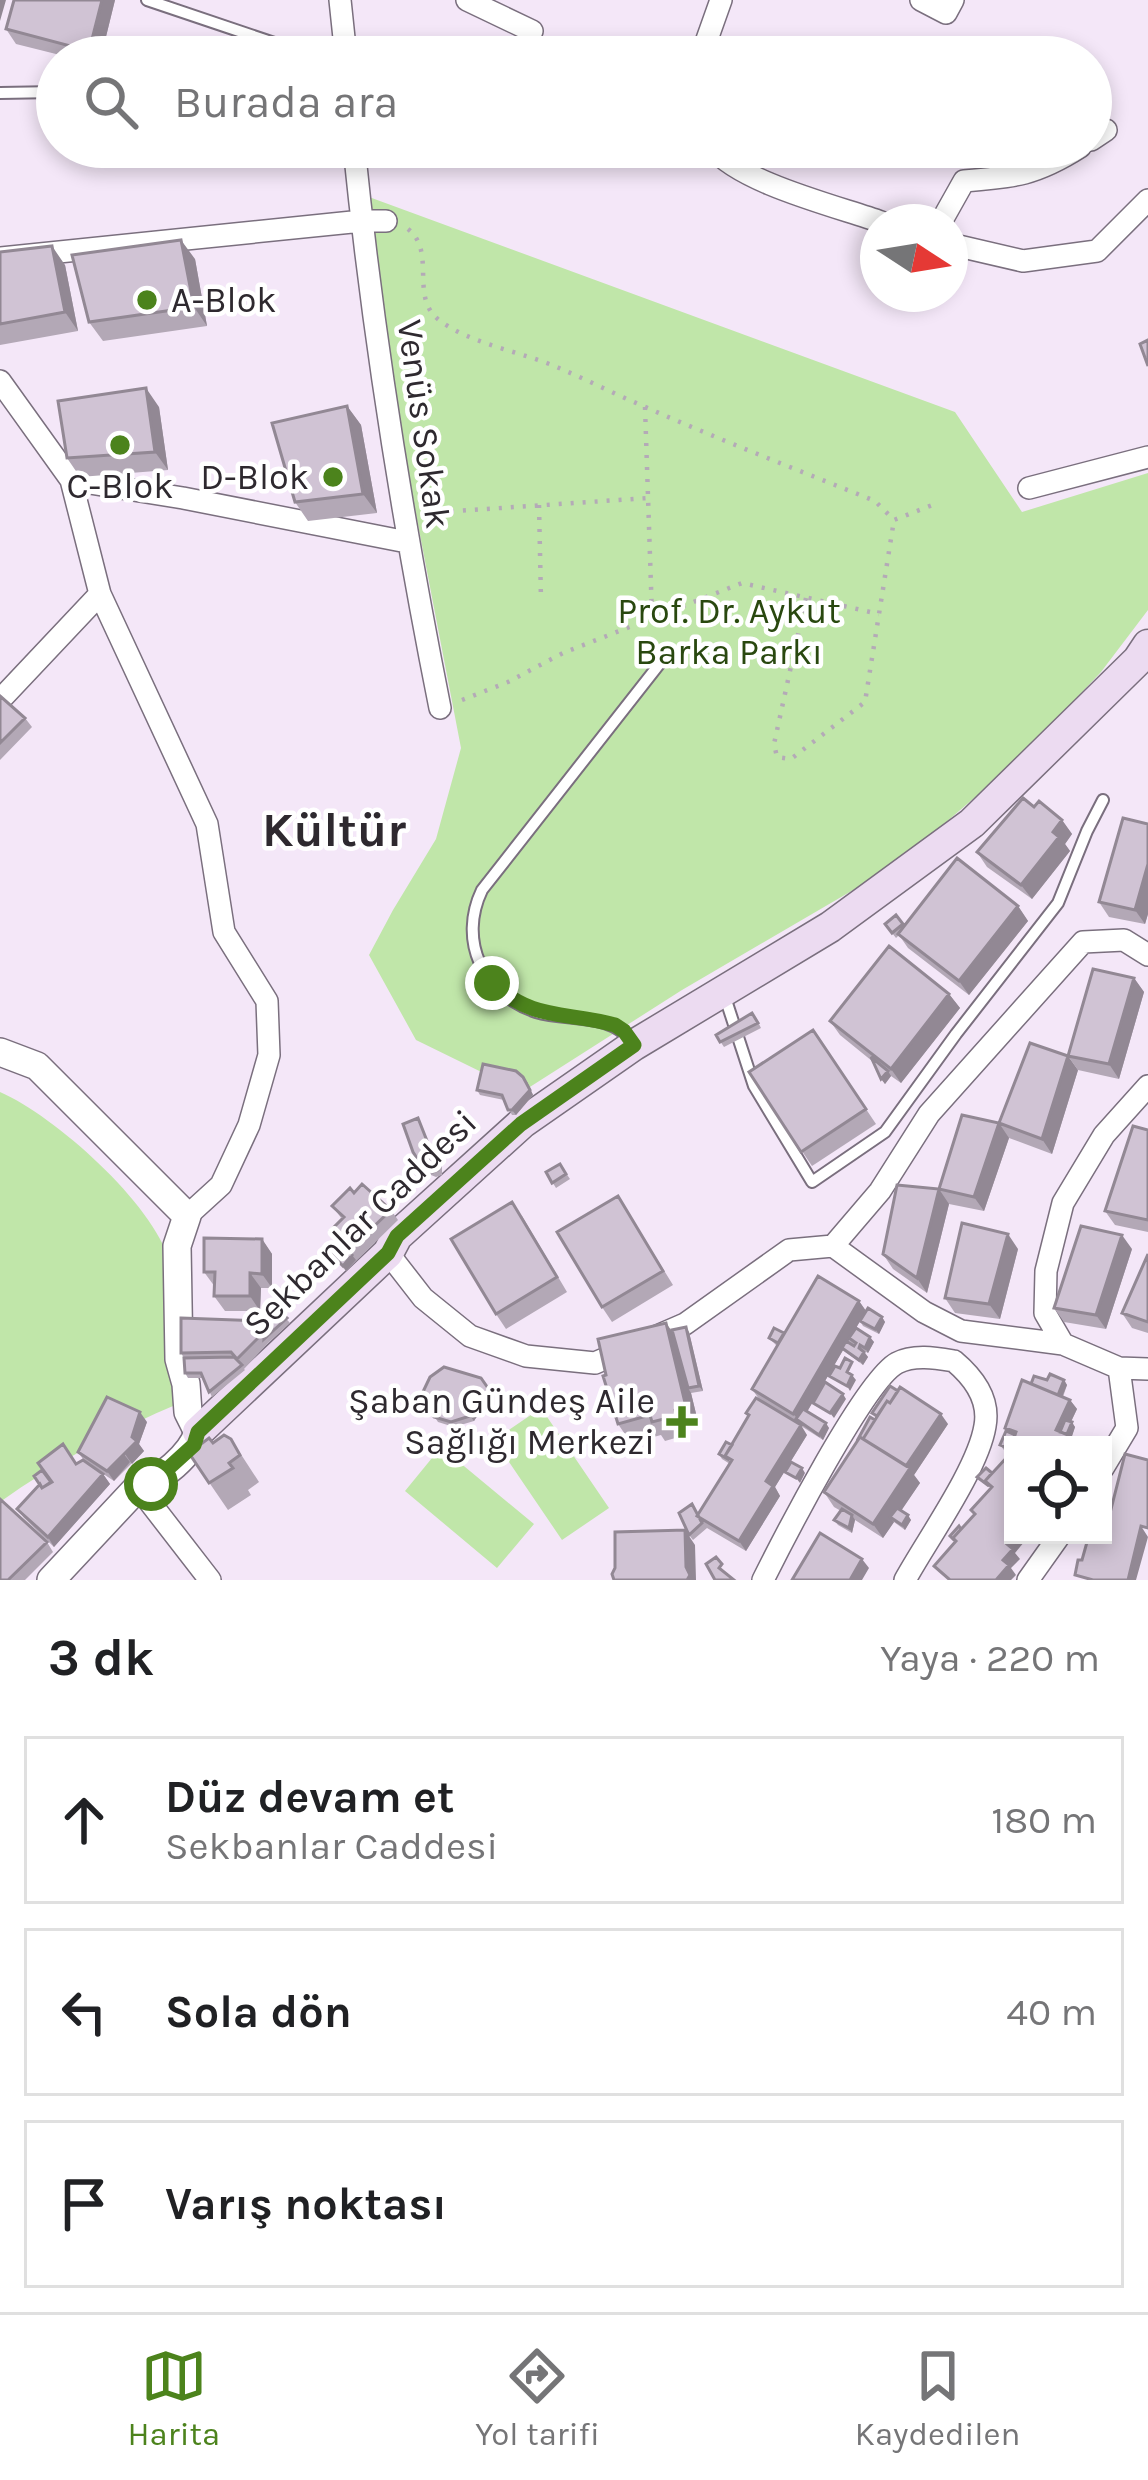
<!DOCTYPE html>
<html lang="tr">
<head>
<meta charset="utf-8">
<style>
	:root { --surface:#fff; --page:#f6f6f6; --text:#202124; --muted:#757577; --line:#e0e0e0; --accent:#4c831c }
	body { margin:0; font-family:Karla,sans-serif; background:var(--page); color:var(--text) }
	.controls { position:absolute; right:36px; bottom:36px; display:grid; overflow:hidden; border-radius:0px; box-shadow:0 6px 18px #0003 }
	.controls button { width:108px; height:108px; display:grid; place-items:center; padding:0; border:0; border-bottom:3px solid var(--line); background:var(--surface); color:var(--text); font:60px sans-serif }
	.compass { position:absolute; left:860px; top:204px; width:108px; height:108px; border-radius:50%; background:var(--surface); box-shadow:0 6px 18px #0003; rotate:102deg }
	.stop { position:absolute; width:36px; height:36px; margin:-27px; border:9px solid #4c831c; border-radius:50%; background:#fff }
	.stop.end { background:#4c831c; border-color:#fff; box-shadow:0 3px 12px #0008 }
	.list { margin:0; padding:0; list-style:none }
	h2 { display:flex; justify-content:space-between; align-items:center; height:156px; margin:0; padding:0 48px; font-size:51px }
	h2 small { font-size:39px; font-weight:400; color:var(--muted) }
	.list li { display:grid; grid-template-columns:78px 1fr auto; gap:36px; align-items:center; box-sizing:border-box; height:168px; margin:0 24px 24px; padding:0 24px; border:3px solid var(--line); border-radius:0px }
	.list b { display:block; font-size:45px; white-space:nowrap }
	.list p { margin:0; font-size:39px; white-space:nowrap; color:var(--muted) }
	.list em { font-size:39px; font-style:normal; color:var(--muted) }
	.icon { flex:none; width:66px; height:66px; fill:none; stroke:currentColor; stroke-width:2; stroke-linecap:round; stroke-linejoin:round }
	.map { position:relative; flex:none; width:1148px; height:1580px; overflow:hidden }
	.search { position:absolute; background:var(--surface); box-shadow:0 6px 18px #0003; left:36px; right:36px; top:36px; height:132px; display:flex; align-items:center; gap:30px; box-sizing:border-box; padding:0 42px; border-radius:66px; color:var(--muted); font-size:45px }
	.sheet { height:732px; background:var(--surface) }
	nav { display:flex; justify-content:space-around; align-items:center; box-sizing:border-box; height:168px; border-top:3px solid var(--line); background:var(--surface); font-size:33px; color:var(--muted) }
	nav a { display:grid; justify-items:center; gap:6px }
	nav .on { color:var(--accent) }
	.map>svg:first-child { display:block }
	.green { fill:#c0e6a9 }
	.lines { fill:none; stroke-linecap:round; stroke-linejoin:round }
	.service-casing { stroke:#7a6f7e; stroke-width:14 }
	.minor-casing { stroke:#7a6f7e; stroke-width:24 }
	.tertiary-casing { stroke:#7a6f7e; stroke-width:30 }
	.secondary-casing { stroke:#7a6f7e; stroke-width:33 }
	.path { stroke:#b4aab7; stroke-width:4.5; stroke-dasharray:3 9; stroke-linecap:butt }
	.service { stroke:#fff; stroke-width:10 }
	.minor { stroke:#fff; stroke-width:21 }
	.tertiary { stroke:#fff; stroke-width:27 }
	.secondary { stroke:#ecdbf1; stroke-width:30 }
	.wall { fill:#b3a8b6 }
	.shaded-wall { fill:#928894 }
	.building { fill:#d0c3d4; stroke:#928894; stroke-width:3 }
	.route { stroke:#4c831c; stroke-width:15 }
	.poi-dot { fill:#4c831c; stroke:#fff; stroke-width:4.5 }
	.labels { text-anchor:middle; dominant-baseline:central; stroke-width:9; stroke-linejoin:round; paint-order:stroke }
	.poi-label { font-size:36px; fill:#2e292f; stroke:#fff; text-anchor:end }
	.street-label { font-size:36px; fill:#2e292f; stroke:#fff }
	.park-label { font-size:36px; fill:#29480f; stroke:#fff }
	.district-label { font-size:48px; font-weight:bold; fill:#2e292f; stroke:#fff }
</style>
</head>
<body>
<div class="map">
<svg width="1148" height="1580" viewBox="0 0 1148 1580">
	<rect width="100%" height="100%" fill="#f4e7f8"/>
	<path class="green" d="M369,197l586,215 67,100 126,-39v137l-47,62 -86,91 -119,102 -214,125 -160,102 -106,-52 -47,-85 24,-45 43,-71 25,-91 -56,-291z
		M0,1092c55,24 153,111 170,170 4,11 2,26 3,37 3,35 5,69 7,104 -64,27 -124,59 -180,99z
		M541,1408l68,100 -47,32 -68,-100z
		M441,1447l93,77 -37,44 -92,-77z"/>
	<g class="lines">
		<defs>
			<path id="service" d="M147,0l145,49 1,8
				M0,93l57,-1
				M724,994l30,92 58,96 73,-50 71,-98 102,-131 29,-72 16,-31
				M632,1042c-22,-30 -64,-20 -96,-30 -54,-18 -78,-72 -54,-122l186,-237"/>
			<path id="minor" d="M340,0l6,57
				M467,0l65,31
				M921,0l25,13 7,-13
				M704,57l1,-12 16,-45
				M1091,140l15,-10
				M354,147c19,188 49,376 86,561
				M712,147c28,36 124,59 169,75
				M941,222l23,-41c51,-4 72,-6 116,-34
				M950,244l73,17 74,-10 51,-51
				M0,258l362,-37h24
				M0,381l71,99 29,114 107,230 17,108 43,69 2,54 -20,70 -28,60 -34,31
				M71,480l112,18 224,44
				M1029,488l119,-31
				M0,700l100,-106
				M1148,1086l-44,49 -41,68 -17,68 -1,42 18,31 56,24 29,1
				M833,1246l47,-55 49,-77 154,-172 41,-2 24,15
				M388,1253l35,45 47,38 56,20 69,7 90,-39 104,-74 44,-4 91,66 37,19 102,13
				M1103,1468l24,-40 -8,-60
				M138,1487l72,93
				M763,1580c20,-40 102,-200 134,-217 17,-9 39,-5 57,-2
				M905,1580c22,-40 73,-111 80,-154 5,-27 -12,-49 -31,-65
				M1028,1580l32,-45"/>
			<path id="tertiary" d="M0,1052l37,14 150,150 -10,30 2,113 7,25 2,28 10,20
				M51,1580l87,-93c22,-6 54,-33 60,-55"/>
			<path id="secondary" d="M198,1432l190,-179 9,-17 125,-113 112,-78 196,-118 142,-104 166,-163 10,-15"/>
		</defs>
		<use href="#service" class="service-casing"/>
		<use href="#minor" class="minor-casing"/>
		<use href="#tertiary" class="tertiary-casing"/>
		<use href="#secondary" class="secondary-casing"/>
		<path class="path" d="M408,229c29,23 1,68 31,91 31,24 84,32 120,48 28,12 56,26 84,38 77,34 155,64 232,95l19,19 41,-16
			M645,407l7,209
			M539,505l2,95
			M427,513l221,-15
			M806,598l-32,146 3,13 14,2 74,-57 29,-182
			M462,700l46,-18 55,-29 179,-70 137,31"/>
		<use href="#service" class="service"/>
		<use href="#minor" class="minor"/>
		<use href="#tertiary" class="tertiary"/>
		<use href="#secondary" class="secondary"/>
	</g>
	<path class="wall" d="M14,0h101l-14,57h-33l-52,-13 -10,-15z
		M0,252l65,13 13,66 -78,14z
		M195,259l12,67 -104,15 -14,-19z
		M347,406l14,19 16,88 -69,8 -13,-19z
		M159,407l9,63 -88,7 -13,-19z
		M0,696l25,22 7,9 -32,33z
		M1034,807l28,13 10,14 -7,10 5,7 -38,48 -45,-32 -10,-15z
		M1148,824v90l-3,10 -36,-7 -10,-15z
		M1018,906l10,15 -59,74 -61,-47 -9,-13 -3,3 -11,-14 11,-9 8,11z
		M1134,978l10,14 -25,87 -41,-9 -10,-14z
		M949,994l11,14 -59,75 -10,-7 -6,8 -13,-23 -32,-26 -10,-14z
		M756,1018l5,10 -37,19 -8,-12z
		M813,1030l63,94 -64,42 -63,-94z
		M1078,1070l-26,84 -43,-16 -10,-15z
		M527,1082l6,13 -17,20h-4l-8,-15 -24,-5 -3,-5z
		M418,1118l17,40 7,7v10l-6,2 -5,-2 -4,-9 -3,2 -11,-16z
		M999,1123l10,15 -25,73 -35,-7 -22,89 -34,-24 -10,-15z
		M1148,1130v102l-33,-7 -10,-14z
		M560,1164l10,15 -14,9 -10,-16z
		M354,1193l37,17 7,10 -52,51 -16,-18 9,-10 -9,-12 12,-12 -10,-13z
		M618,1196l55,89 -61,37 -10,-15z
		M522,1216l45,76 -61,37 -10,-15z
		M262,1239l10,15v34h-11l-1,23h-35l-11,-15 1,-9 -11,-15z
		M1018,1249l-18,70 -45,-6 -10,-15z
		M1132,1249l-26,80 -42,-7 -10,-14z
		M1148,1254v79l-16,-5 -10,-15z
		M859,1301l7,10 16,6 3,5 -6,12 -16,-8 -3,-5 -4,7 18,14 -6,11 -5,-3 5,7 -5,8 -20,-15 -36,62 22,16 -6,12 -64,-41 -7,-10 25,-43 -8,-8 15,-4z
		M281,1313l9,10 -22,20 -24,26 1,1 -33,27 -9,-19h-15l-3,-5 -1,-15 -3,-5 85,-26z
		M672,1332h17l14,59 -12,2 8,33 -11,2 1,6 -24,7 -4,-6 -30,8 -13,-19 -4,-14h-2l-4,-5 -2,-30z
		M481,1378l13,18 -9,11 -7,-2 1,8 -5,8 -20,6 -16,-5 -17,-26z
		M1047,1380h17l3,5 -4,12 7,3 7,9 -6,13 4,5 -4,12 -58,6v9l-9,-4 -4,-5 8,-13 -3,-4 26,-44z
		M746,1413l61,22 -32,52 5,9 -34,55 -39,-23 -14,12 -4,-5 9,-21 32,-50 -8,-5 -3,-5 13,-9 16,-29z
		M872,1413l76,11 -34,51 6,8 -19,27 10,10 -6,10 -11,-8 -11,16 -28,-18 -3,13 -14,-8 -4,-5 7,-9 -7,-4 -10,-15 52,-74z
		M147,1422l-8,22 5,7 -30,30 -29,-19 -7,-10z
		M231,1439l28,43 -11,8 3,5 -23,15 -39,-57 24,-10z
		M76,1464l27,10 7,10 -56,63 -30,-29 -7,-9z
		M47,1542l6,10 -28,28h-25z"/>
	<path class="shaded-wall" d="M0,0h6l-6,21z
		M102,0h13l-14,57h-7l-5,-6z
		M181,240l14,19 12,67 -13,-19z
		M52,246l13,19 13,66 -13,-19z
		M146,388l13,19 9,63 -13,-18z
		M347,406l14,19 16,88 -14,-19z
		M1062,820l10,14 -7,10 5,7 -38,48 -11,-14z
		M1148,864v50l-3,10 -10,-14z
		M1018,906l10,15 -59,74 -10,-14z
		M1134,978l10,14 -25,87 -10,-15z
		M949,994l11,14 -59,75 -10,-14z
		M1068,1056l10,14 -26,84 -10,-15z
		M888,1071l3,5 -6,8 -4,-5z
		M527,1082l6,13 -17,20 -4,-5z
		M999,1123l10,15 -25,73 -10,-14z
		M939,1189l10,15 -22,89 -10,-15z
		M1008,1234l10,15 -18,70 -11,-15z
		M1122,1235l10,14 -26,80 -10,-14z
		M262,1239l10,15v34l-10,-14z
		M352,1255l4,5 -10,11 -3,-5z
		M250,1273l11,15 -1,23 -10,-15z
		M859,1301l7,10 -65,111 -8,-8z
		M882,1317l3,5 -6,12 -4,-5z
		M666,1323l13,18 9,47 3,5 8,33 -13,-19z
		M686,1327l3,5 14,59 -4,-5z
		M870,1337l4,5 -6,11 -3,-5z
		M864,1352l4,5 -5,8 -4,-5z
		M852,1375l4,5 -6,11 -3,-5z
		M1064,1380l3,5 -7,17 -3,-4z
		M490,1391l4,5 -9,11 -3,-5z
		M843,1394l3,5 -12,19 -4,-5z
		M474,1400l4,5 1,8 -5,8 -4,-5z
		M1070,1400l7,9 -13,27 -8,-6z
		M675,1410l13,18 1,6 -13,-18z
		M140,1412l7,10 -8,22 5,7 -12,13 -7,-10z
		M941,1414l7,10 -34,51 6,8 -25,37 -5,-3 4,5 -11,16 -10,-14 32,-56z
		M1072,1422l3,5 -4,12 4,5 -11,1z
		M826,1423l3,5 -6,12 -4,-5z
		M801,1425l6,10 -32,52 5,9 -34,55 -7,-10 27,-60z
		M123,1453l7,9 -16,19 -7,-10z
		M802,1468l3,5 -5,10 -4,-5z
		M103,1474l7,10 -56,63 -6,-10z
		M852,1515l3,5 -3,13 -3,-5z
		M908,1515l3,5 -6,10 -3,-5z
		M1141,1526l7,11 -12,43h-8z
		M685,1530l10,15 1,35h-9z
		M1015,1535h15l-15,18 5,6 -9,9 5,7 -5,5h-15l11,-36z
		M862,1559l7,9 -7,12h-12z"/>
	<path class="building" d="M14,0h88l-13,51 -83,-22z
		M181,240l13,67 -105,15 -17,-67z
		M52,246l13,66 -65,12v-72z
		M1148,340v26l-8,-22z
		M146,388l9,64 -88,6 -9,-57z
		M347,406l16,88 -68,8 -23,-79z
		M0,696l25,22 -25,25z
		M1023,798l11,9 5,-6 23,19 -9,12 6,5 -38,48 -44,-33z
		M1123,818l25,6v40l-13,46 -36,-8z
		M957,858l61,48 -59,75 -61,-47z
		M896,915l7,9 -11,9 -7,-9z
		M889,946l60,48 -58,75 -61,-48z
		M1093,969l41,9 -25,86 -41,-8z
		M752,1013l6,10 -38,19 -4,-7z
		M813,1030l53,79 -65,43 -52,-80z
		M1030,1043l38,13 -26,83 -43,-16z
		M871,1057l17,14 -7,8z
		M483,1064l33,7 7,6 7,13 -18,20h-4l-6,-15 -25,-5z
		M962,1115l37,8 -25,74 -35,-8z
		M418,1118l15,38 6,4 -1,10 -5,2 -6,-2 1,-11 -8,4 -7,-11 -10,-28z
		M1133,1126l15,4v90l-43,-9z
		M560,1164l6,10 -14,9 -6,-11z
		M362,1184l29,26 -42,40 -19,-19 14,-14 -12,-11 18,-18 4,5z
		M897,1185l42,4 -22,89 -34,-24z
		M618,1196l45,75 -61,36 -45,-75z
		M512,1202l45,75 -61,37 -45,-75z
		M962,1223l46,11 -19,70 -44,-6z
		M1081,1226l41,9 -26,80 -42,-7z
		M204,1238l58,1v35l-12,-1v23h-36l1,-24h-11z
		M339,1242l13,13 -9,11 -13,-13z
		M1148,1254v68l-26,-9z
		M818,1276l41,25 -66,113 -41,-25z
		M868,1308l14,9 -7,12 -15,-8z
		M281,1313l6,5 -23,21 1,-11z
		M181,1318l80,3 -2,11 3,2 -25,25 -6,-7 -50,1z
		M666,1323l20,84 -11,3 1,6 -24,6 -2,-7 -32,9 -15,-48 3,-1 -8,-36z
		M686,1327l13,59 -11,2 -16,-58z
		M774,1328l10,5 -6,10 -9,-5z
		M856,1328l14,9 -5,11 -5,-3 -1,3 5,4 -5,8 -17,-12 4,-7 8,5 2,-3 -7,-5z
		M234,1357l8,8 -33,27 -8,-19h-16l-1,-15z
		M845,1358l7,4 -5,10 5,3 -5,11 -18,-10 6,-10 5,2z
		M444,1367l37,11 9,13 -8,11 -8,-2 1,8 -5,8 -19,6 -17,-5 -13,-21 9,-19z
		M1050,1374l14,6 -6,15 -27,-11 3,-8 13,4z
		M1022,1380l48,20 -14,30 12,5 -4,10h-51v4l-3,-1 6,-16 -11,-4z
		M825,1382l18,12 -13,19 -17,-10z
		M890,1386l8,5 -8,12 -3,-2 -10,15 -5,-3z
		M900,1387l41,27 -35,52 -43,-27 24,-38 3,2z
		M107,1397l33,15 -8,25 5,4 -30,30 -29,-19z
		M756,1398l45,27 -35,56 7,5 -34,55 -42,-25 35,-56 -7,-4 24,-41 -3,-2z
		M803,1409l23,14 -7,12 -23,-16z
		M870,1417l5,3 -12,19 -3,-2 -3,4z
		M1065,1420l7,2 -5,12 -7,-2z
		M1006,1431l9,4 -5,13 1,1 -11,-4z
		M224,1435l7,4 9,16 -11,8 4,5 -24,15 -20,-30 20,-15 4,5z
		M860,1437l50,31 -37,56 -49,-32z
		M726,1442l6,3 -7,11 1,2 -7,-4z
		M63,1444l13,20 7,-4 20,14 -55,63 -31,-28 23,-25 2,4 10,-6 -14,-19z
		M1125,1454l23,6v68l-7,-2 -13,54h-35l-18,-5 3,-15h4l7,-25h14v-19l6,1z
		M1008,1456l5,4v75h2l-8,9 6,5 -10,11 6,5 -13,15h-46l-16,-14 22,-25 -3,-3 22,-24 -4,-4 21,-23 -7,-6z
		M791,1462l11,6 -6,10 -11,-6z
		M986,1468l6,5 -7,8 4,5 -12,-9z
		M42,1470l9,12 -9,6 -8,-12z
		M0,1499l47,43 -39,38h-8z
		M692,1504l10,19 -13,12 -10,-22z
		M897,1508l11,7 -6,10 -12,-8z
		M842,1509l10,6 -3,13 -15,-8z
		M959,1526l2,3 -8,9 3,4 -6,-6z
		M685,1530l1,37 4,8 -3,5h-73l-2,-6 3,-6v-36z
		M820,1533l42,26 -12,21h-58z
		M716,1557l6,7 -3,4 15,12h-19l-9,-16z"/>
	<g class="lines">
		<path class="route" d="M151,1484l43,-39 4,-13 190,-179 9,-17 124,-112 113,-79 -10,-14 -9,-6c-49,-14 -81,-3 -123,-42"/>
	</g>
	<g class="poi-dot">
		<circle cx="147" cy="300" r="12"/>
		<circle cx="120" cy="445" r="12"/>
		<circle cx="333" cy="477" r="12"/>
		<path d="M676 1404h12v12h12v12h-12v12h-12v-12h-12v-12h12z"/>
	</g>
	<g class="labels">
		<g class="poi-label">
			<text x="171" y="300" text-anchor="start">A-Blok</text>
			<text x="309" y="477">D-Blok</text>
			<text x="120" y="486" text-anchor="middle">C-Blok</text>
			<text x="655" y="1401">Şaban Gündeş Aile<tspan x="655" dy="41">Sağlığı Merkezi</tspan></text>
		</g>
		<g class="street-label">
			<text transform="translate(424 424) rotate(82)">Venüs Sokak</text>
			<text transform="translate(360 1223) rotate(-44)">Sekbanlar Caddesi</text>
		</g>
		<g class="park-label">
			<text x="729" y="611">Prof. Dr. Aykut<tspan x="729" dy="41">Barka Parkı</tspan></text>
		</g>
		<g class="district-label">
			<text x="334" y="830">Kültür</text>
		</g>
	</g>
</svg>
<div class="controls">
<button><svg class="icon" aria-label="locate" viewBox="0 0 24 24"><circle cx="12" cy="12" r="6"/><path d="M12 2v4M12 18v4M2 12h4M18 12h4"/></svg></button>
</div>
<svg class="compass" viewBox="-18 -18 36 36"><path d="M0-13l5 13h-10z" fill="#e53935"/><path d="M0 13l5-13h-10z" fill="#757577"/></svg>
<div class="stop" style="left:151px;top:1484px"></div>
<div class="stop end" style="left:492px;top:983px"></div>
<div class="search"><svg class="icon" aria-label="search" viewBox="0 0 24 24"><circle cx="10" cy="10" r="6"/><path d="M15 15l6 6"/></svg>Burada ara</div>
</div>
<section class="sheet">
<h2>3 dk<small>Yaya · 220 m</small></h2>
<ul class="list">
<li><svg class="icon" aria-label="ahead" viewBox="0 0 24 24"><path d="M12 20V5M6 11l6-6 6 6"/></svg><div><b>Düz devam et</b><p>Sekbanlar Caddesi</p></div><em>180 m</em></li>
<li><svg class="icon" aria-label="left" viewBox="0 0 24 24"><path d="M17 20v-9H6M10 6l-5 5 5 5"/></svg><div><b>Sola dön</b></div><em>40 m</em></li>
<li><svg class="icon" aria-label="arrive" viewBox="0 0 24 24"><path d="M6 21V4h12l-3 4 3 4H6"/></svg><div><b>Varış noktası</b></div></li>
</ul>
</section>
<nav>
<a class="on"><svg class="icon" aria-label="map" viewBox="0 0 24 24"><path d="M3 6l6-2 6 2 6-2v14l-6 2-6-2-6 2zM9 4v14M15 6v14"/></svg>Harita</a>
<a><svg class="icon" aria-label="directions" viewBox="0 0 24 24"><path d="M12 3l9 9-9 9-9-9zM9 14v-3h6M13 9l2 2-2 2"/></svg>Yol tarifi</a>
<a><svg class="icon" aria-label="saved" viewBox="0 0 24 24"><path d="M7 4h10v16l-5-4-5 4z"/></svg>Kaydedilen</a>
</nav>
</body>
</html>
